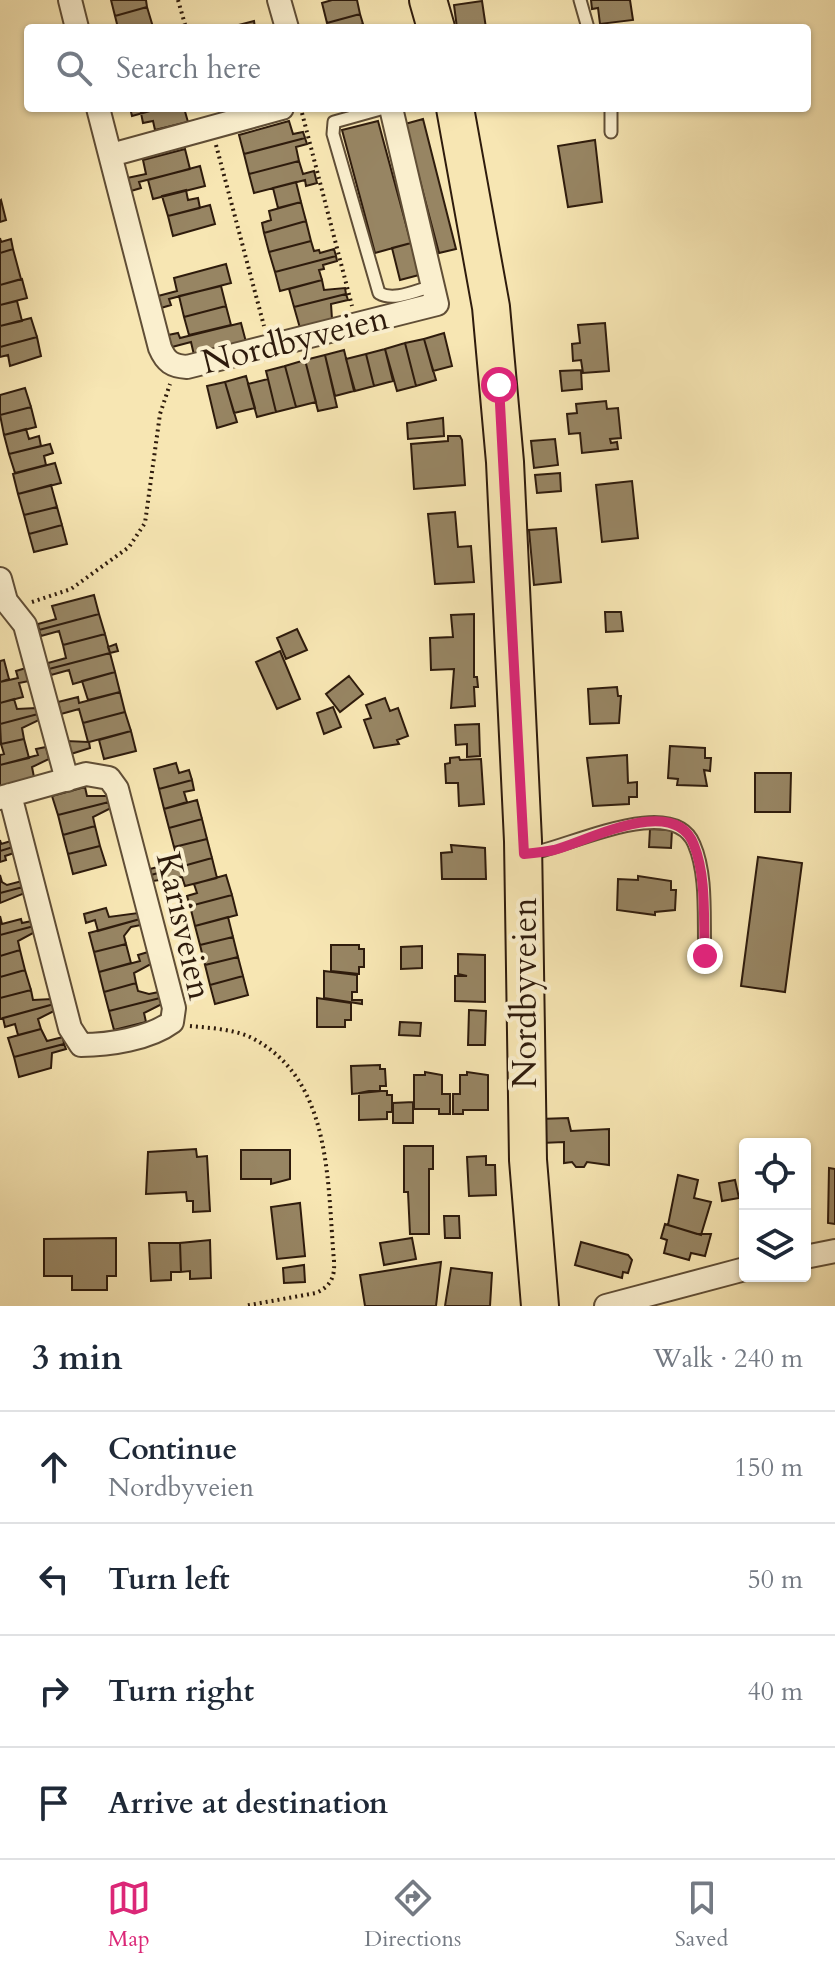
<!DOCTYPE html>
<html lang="en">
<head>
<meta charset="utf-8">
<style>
	:root { --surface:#fff; --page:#f2f2f3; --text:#1f2937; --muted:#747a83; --line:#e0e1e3; --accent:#db2777 }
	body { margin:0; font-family:Cardo,serif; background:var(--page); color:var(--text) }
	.controls { position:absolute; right:24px; bottom:24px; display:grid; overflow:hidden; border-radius:8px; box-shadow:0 2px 6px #0004 }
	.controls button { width:72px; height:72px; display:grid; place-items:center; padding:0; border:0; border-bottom:2px solid var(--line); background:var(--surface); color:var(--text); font:40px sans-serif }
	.stop { position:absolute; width:24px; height:24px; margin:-18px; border:6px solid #db2777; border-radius:50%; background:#fff }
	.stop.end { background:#db2777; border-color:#fff; box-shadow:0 2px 8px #0008 }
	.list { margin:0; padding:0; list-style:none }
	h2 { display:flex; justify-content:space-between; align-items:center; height:104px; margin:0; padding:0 32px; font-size:34px }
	h2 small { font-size:26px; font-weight:400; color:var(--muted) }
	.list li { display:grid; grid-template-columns:52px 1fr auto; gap:24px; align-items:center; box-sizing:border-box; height:112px; padding:0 32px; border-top:2px solid var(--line) }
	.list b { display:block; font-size:30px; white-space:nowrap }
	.list p { margin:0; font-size:26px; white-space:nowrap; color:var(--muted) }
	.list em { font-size:26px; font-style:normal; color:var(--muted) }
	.icon { flex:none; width:44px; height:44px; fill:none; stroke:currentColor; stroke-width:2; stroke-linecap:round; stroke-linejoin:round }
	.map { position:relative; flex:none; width:835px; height:1306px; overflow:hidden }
	.search { position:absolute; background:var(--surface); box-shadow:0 2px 6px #0004; left:24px; right:24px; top:24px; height:88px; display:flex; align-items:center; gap:20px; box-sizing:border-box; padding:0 28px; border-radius:8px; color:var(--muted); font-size:30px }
	.sheet { height:552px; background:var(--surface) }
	nav { display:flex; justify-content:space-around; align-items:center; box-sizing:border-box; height:112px; border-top:2px solid var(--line); background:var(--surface); font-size:22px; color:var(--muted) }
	nav a { display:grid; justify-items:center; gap:4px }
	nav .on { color:var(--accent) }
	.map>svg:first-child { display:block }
	.building { fill:#978563; stroke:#2e1b0c; stroke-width:2 }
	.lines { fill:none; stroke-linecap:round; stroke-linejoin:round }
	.lane-casing { stroke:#604e36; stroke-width:15 }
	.street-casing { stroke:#604e36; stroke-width:26 }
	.primary-casing { stroke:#2e1b0c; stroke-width:40 }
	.path { stroke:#2e1b0c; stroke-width:4; stroke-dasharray:2 4; stroke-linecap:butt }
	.lane { stroke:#faefce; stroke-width:11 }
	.street { stroke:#faefce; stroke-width:22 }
	.primary { stroke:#f7e6b3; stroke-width:36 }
	.route { stroke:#db2777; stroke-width:10 }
	.labels { text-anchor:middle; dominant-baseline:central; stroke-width:8; stroke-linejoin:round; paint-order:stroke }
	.street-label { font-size:34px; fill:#2e1b0c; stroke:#faefce }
</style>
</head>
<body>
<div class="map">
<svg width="835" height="1306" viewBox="0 0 835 1306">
	<rect width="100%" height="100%" fill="#f7e6b3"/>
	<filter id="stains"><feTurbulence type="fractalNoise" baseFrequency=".0025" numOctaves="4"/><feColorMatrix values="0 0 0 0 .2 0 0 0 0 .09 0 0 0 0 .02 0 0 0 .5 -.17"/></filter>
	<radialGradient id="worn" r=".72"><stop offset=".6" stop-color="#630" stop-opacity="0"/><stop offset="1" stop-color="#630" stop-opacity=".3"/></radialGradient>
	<path class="building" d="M111,0h35l1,7 -32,9z
		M332,0h25l3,14 -33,9 -5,-20z
		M591,0h39l3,20 -33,4 -2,-16 -6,1z
		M482,1l4,27h-29l-3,-23z
		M147,7l6,20 -35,1 -3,-12z
		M360,14l3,10 -9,4h-25l-2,-5z
		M254,21l1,7h-28z
		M130,108h31l-29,8z
		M161,108h23l4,14 -33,8 -2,-9 -10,2 -2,-10z
		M423,119l33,130 -17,4 -34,-129z
		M289,121l4,13 10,-2 2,6 -61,16 -5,-19z
		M378,121l33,122 -36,10 -33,-123z
		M305,138l2,6 -11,3 3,14 -50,13 -5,-20z
		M595,140l7,62 -34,5 -10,-61z
		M185,149l5,20 -51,13 2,6 -10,3 -4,-13 19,-4 -3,-14z
		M299,161l4,13 11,-3 3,12 -11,3 -1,-6 -51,13 -5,-19z
		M200,166l5,20 -52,13 -5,-19z
		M296,182l5,20 -23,6 -5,-20z
		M186,190l2,10 10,-2 2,10 -32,8 -6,-20z
		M1,200l5,20 -6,2v-21z
		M301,202l5,19 -42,12 -2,-10 9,-3 -2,-9z
		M210,205l5,19 -42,12 -5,-20z
		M306,221l5,20 -42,11 -5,-19z
		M0,238l1,4 10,-3 2,10 -13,4z
		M311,241l3,10 5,-1 1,3 14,-4 2,7 -61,16 -6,-20z
		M411,243l8,32 -19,5 -8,-32z
		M13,249l8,30 -21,6v-32z
		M336,256l1,5 -14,4 1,4 -5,1 3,10 -42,11 -5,-19z
		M226,264l5,19 -62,16 2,6 -10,3 -3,-12 19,-5 -3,-13z
		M22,279l5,19 -27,7v-20z
		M322,280l2,10 21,-2 1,6 -52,13 -5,-18z
		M221,286l5,20 -42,11 -5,-21z
		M346,294l2,6 -17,4 1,15 -32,9 -6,-21z
		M17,301l5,20 -22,5v-21z
		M226,306l5,19 -42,10 -5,-18z
		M31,318l6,19 -37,10v-21z
		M241,323l5,19 -52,13 -3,-13 -19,5 -4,-12 10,-2 2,5z
		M605,323l4,48 -26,2 -2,-13 -8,1 -1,-17 8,-1 -2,-18z
		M444,333l8,33 -19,5 -9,-32z
		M37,337l4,19 -31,10 -2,-11 -8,2v-10z
		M424,339l12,41 -20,6 -11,-43z
		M405,343l11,43 -19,5 -12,-42z
		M385,349l8,32 -19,5 -8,-32z
		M344,350l10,41 -19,5 -10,-41z
		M366,354l8,32 -19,5 -9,-32z
		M325,355l12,52 -19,4 -13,-51z
		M305,360l11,42 -20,5 -11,-41z
		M285,366l11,41 -20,5 -10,-41z
		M581,370l1,19 -20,2 -2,-20z
		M246,376l9,32 -21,5 -9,-31z
		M268,379l8,33 -19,5 -9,-33z
		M225,382l12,40 -20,6 -10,-42z
		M25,388l6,19 -31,8v-20z
		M606,401l1,8 11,-1 3,30 -11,1 1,4 6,-1 1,7 -36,4 -2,-20 -11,1 -2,-20 10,-1 -1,-9z
		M31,407l5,20 -32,8 -4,-20z
		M443,418l1,18 -36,3 -1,-16z
		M26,429l3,10 10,-3 2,10 -32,8 -5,-19z
		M448,436h12l2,4 3,45 -51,4 -3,-45 37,-3z
		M555,439l3,26 -24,3 -3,-27z
		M50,444l3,9 -9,3 2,9 -31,8 -6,-19z
		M55,463l6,20 -43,11 -5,-20z
		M560,473l1,18 -24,2 -2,-18z
		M632,481l6,57 -36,4 -6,-57z
		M51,485l6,22 -33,8 -6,-21z
		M57,507l5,18 -33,9 -5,-19z
		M455,512l3,35 13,-1 3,36 -39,2 -7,-70z
		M62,525l5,19 -33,8 -5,-18z
		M556,528l5,54 -27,3 -5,-55z
		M94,595l5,19 -60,16 -1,-6 18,-5 -4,-13z
		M605,612h16l2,19 -17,1z
		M99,614l6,20 -42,11 -4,-14 -18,5 -2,-6z
		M474,614v63h3l1,10h-4l1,19 -24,2 3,-39 -23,1 -1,-32 23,-1 -2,-22z
		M297,629l10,21 -21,9 -9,-21z
		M105,634l5,19 -61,16 -1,-6 18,-5 -3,-13z
		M116,644l2,7 -8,2 5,19 -42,12 -4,-14 -18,5 -2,-6 61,-16 -2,-6z
		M280,651l20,48 -23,10 -21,-47z
		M4,660l5,19 -9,3v-21z
		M26,668l3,13 -10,2 4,14 -23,6v-21l18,-4 -2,-7z
		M115,672l5,20 -32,8 -6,-19z
		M349,676l14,18 -23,18 -14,-18z
		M617,687l1,9h3l-2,27 -29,1 -2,-35z
		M120,692l5,20 -42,11 -4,-14 -18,5 -3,-12 20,-5 1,6z
		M385,698l5,13 8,-3 10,28 -11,4 2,4 -25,4 -10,-28 7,-2 -5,-13z
		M14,699l3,10 19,-1 2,6 -38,10v-21z
		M333,707l8,20 -17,7 -7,-21z
		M125,712l6,19 -42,11 1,6 -19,6 -4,-13 21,1 -5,-19z
		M38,714l1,6 -17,8 2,11 -23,5 -1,-20z
		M479,724l1,32 -13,1v-13l-11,1 -1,-20z
		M131,731l5,20 -32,8 -5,-19z
		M24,739l5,19 -29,7v-10l4,-1 -3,-10z
		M670,746l35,2v10h6l-1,13 -6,-1 3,16 -30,-1 1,-6 -10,-1z
		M46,747l3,12 -17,8 2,10 -34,10v-22l38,-10 -2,-6z
		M627,755l1,28 9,-1v15h-8v7l-36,2 -6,-48z
		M459,757l1,3 21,-1 3,45 -25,2 -1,-23h-12l-1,-19 5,-1v-5z
		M176,763l3,10 10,-3 3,10 -33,9 -5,-20z
		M755,773h36l-1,39h-35z
		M192,780l2,10 -10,2 3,10 -23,7 -5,-20z
		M85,787l2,9h21l1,6 -51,13 -6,-19z
		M197,800l5,19 -33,9 -5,-19z
		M109,802l2,6 -18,9 2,9 -32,9 -5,-20z
		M202,819l5,20 -33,8 -5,-19z
		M95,826l5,20 -32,8 -5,-19z
		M650,829l22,1 -1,18 -22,-1z
		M207,839l5,19 -61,17 -1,-6 23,-6 4,-6 -3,-10z
		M0,840l1,4 10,-3 2,6 -13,4z
		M451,845l34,3 1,31h-44l-1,-26 11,-1z
		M100,846l6,19 -33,9 -5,-20z
		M13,847l1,6 -9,3 1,4 -6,2v-11z
		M758,857l44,6 -17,129 -44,-6z
		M212,858l5,20 -32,8 -3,-9 -29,4 -2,-6z
		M0,875l2,7 5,3 15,-4 1,6 -23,6z
		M226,875l6,20 -42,11 -3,-10 10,-3 -3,-9z
		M638,876l33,5v9h5l-1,20 -20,2v3l-38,-5 1,-31 20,1z
		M23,887l2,6 -25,10v-10z
		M232,895l5,20 -42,11 -5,-20z
		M106,908l3,9 29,-4 2,6 -42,12 -3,-11 -9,3 -2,-9z
		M0,916l2,8 19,-5 1,4 10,-2 2,5 -34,9z
		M228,917l5,20 -33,8 -5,-19z
		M140,919l1,6 -10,2 -7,9 2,8 -32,8 -5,-19z
		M34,926l1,6 -17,9 2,9 -20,6v-21z
		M233,937l5,20 -33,8 -5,-20z
		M126,944l5,19 -32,9 -5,-20z
		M331,945h28v4h5v18h-5v7l-28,-3z
		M422,946v22l-21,1v-22z
		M20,950l5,20 -25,7v-21z
		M148,952l3,12 -17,9 2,10 -32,9 -5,-20 41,-11 -2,-6z
		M458,954l27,1v47l-30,-1v-25h12l-9,-2z
		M238,957l5,19 -33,9 -5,-20z
		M25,970l6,20 -31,8v-21z
		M324,971l33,4v17h-5v8h10v4l-38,-6z
		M243,976l5,19 -33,9 -5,-19z
		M136,983l2,8 11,3 10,-2 1,6 -51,13 -5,-19z
		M31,990l2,10 19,-1 2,5 -54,15v-21z
		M160,998l2,6 -18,9 2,9 -32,8 -5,-19z
		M317,998l34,5v17h-6v7h-28z
		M54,1004l2,6 -18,9 3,10 -23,6 -3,-11 -10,3 -2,-9z
		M469,1010l17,1 -1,34h-17z
		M400,1022l21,1 -1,13 -21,-1z
		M41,1029l6,12 16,-4 1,7 -50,13 -6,-19z
		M64,1044l2,5 -14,4 -1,15 -32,9 -5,-20z
		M380,1065v4h5l1,17h-6v5l-28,3 -1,-28z
		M425,1072l17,3v19h8v20h-11v-5h-25v-34h11z
		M467,1072l21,3v35h-25v4h-10v-20h7v-19h7z
		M369,1091h18v4h5v17h-5v7l-28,1v-27z
		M413,1102v21h-20v-20z
		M568,1118l3,13 38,-2v36l-22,-3 -3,5h-8l-4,-5 -8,1v-21l-23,1 -1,-24z
		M404,1146h29v23h-4v65h-19l-2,-42h-4z
		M196,1149l1,8 10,-1 3,55 -17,1v-11h-6l-1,-9 -40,2 2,-42z
		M241,1150h49v29l-19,5v-5h-30z
		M486,1156v9h9l1,30 -27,1 -2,-39z
		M829,1168l6,1v55l-7,-1z
		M678,1175l20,5 -4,18 17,4 -10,33 -33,-10z
		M735,1180l4,18 -17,3 -3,-18z
		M300,1203l5,53 -28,3 -6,-52z
		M744,1203l1,1v27h-4z
		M444,1216h15l1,22h-15z
		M665,1224l32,10h14l-6,22 -14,-3 -2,7 -25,-7 3,-13 -6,-2z
		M116,1238v38h-9v14h-35v-14h-28v-37z
		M412,1238l4,21 -32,6 -4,-22z
		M210,1240l1,38 -21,1v-8l-9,1 -1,-29z
		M581,1242l47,13 4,5 -4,13 -5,-1 -1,6 -47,-13z
		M149,1243h31l1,29h-10v8l-20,1z
		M441,1262l-5,44h-71l-5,-31z
		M304,1265l1,17 -21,1 -1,-15z
		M451,1268l41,5 -2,33h-45z"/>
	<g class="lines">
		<defs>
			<path id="lane" d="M580,0l8,28
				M384,108l-50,14 -1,12 46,159c15,9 38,-3 54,-7
				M611,108v24
				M528,854c39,-6 145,-61 166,-10 14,32 9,77 11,112"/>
			<path id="street" d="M70,0l7,28
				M279,0l8,28
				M98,108l62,240c6,14 12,18 27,19l250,-63 -46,-196
				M111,155l171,-47
				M0,579l6,22 19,24 42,155
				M0,798l86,-24 23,4 8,11 57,219 -2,14c-23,17 -63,23 -91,23l-11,-17 -60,-233
				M805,1257l30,-6
				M606,1306l139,-37"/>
			<path id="primary" d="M428,0l8,28
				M455,108l36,199 14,155 18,379 5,319 12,146"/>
		</defs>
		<use href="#lane" class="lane-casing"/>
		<use href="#street" class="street-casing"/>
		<use href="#primary" class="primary-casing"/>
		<path class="path" d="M178,0l8,28
			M302,113l50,193
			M216,145l48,181
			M32,602l39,-13 58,-42 16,-24 15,-109 10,-30
			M190,1026c20,2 42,3 60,11 83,41 77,146 84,224 1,16 -3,25 -18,32l-72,13"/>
		<use href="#lane" class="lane"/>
		<use href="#street" class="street"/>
		<use href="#primary" class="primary"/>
	</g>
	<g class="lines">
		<path class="route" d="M499,385l25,469c10,-1 20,-2 30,-4 34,-9 121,-57 140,-5 13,33 9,76 11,111"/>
	</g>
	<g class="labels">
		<g class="street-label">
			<text transform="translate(295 340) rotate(-14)">Nordbyveien</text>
			<text transform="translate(184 926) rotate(77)">Karisveien</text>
			<text transform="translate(525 993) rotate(-90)">Nordbyveien</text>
		</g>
	</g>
	<rect width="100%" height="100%" filter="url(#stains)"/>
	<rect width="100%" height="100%" fill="url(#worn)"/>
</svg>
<div class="controls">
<button><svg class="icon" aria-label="locate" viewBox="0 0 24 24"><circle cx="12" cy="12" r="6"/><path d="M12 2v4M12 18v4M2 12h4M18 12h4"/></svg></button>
<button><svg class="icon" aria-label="layers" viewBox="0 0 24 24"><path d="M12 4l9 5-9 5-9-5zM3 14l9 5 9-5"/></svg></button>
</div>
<div class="stop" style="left:499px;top:385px"></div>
<div class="stop end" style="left:705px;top:956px"></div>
<div class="search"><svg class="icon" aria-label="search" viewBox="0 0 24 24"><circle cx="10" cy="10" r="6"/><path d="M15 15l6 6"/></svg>Search here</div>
</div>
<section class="sheet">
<h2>3 min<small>Walk · 240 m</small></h2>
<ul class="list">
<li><svg class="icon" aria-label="ahead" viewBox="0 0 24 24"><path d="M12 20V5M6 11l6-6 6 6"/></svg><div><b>Continue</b><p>Nordbyveien</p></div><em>150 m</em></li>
<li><svg class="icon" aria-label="left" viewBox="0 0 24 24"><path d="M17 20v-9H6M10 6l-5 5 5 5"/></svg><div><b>Turn left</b></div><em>50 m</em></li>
<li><svg class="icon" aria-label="right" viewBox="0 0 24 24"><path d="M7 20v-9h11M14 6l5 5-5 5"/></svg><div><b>Turn right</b></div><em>40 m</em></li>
<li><svg class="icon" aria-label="arrive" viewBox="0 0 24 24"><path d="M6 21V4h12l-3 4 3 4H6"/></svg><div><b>Arrive at destination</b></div></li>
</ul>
</section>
<nav>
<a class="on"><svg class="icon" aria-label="map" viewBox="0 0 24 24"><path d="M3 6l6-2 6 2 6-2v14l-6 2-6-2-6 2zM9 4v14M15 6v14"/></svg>Map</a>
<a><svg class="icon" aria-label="directions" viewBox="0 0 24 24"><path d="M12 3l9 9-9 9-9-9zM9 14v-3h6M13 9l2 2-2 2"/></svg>Directions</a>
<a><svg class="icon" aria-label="saved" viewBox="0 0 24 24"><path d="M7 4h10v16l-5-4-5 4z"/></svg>Saved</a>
</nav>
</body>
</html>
